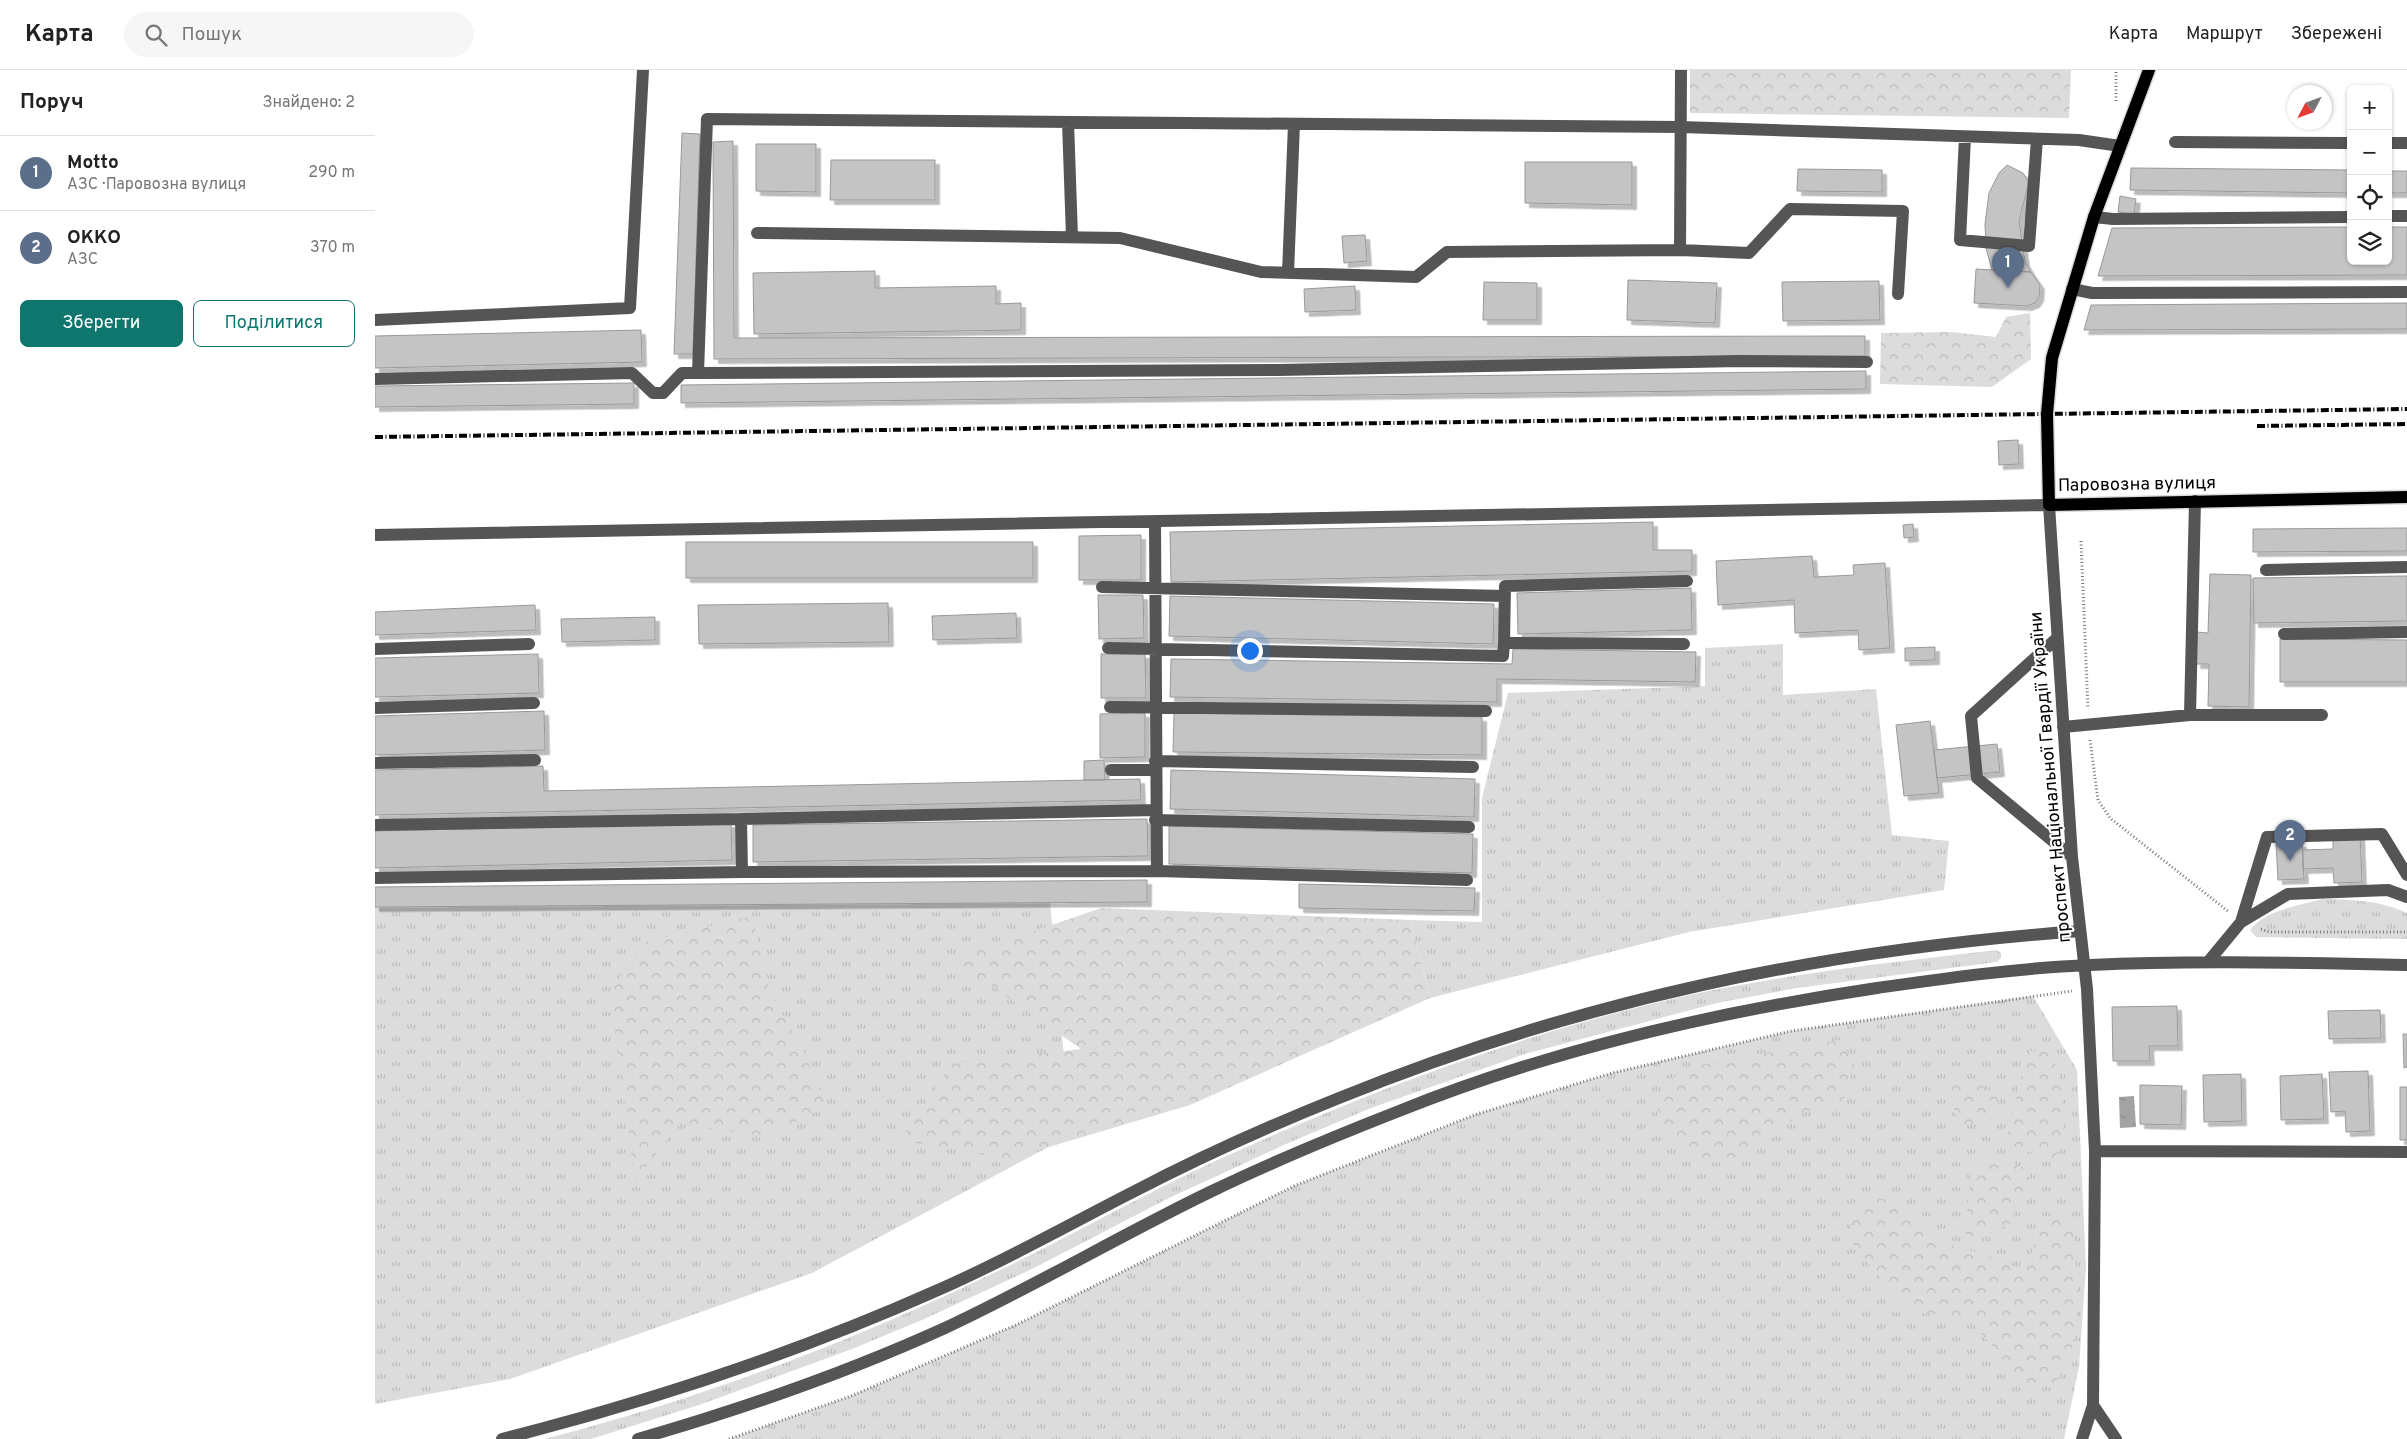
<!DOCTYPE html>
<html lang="uk">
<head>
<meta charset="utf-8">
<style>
	:root { --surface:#fff; --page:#f6f6f6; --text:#222; --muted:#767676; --line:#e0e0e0; --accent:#0f766e }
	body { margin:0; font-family:Overpass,sans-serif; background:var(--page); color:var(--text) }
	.controls { position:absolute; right:15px; top:15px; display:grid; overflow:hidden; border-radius:8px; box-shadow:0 1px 4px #0004 }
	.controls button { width:45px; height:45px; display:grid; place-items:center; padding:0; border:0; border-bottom:1px solid var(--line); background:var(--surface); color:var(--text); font:25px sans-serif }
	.compass { position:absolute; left:1912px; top:15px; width:45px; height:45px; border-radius:50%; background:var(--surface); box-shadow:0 1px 4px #0004; rotate:229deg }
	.you { position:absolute; left:874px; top:580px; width:18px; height:18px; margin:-12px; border:4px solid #fff; border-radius:50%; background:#1a73e8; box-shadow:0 0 0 8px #1a73e833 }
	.badge { display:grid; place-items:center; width:32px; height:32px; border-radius:50%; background:var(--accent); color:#fff; font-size:16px; font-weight:700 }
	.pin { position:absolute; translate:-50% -41px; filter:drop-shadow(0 1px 2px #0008) }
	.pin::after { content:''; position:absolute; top:26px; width:18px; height:15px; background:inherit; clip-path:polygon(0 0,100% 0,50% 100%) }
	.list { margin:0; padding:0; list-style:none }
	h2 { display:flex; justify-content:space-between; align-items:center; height:65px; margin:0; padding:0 20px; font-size:21px }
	h2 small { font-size:16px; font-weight:400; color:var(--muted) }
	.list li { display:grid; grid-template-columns:32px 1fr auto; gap:15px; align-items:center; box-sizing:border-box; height:75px; padding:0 20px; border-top:1px solid var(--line) }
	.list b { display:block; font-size:19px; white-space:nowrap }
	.list p { margin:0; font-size:16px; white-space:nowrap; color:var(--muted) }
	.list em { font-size:16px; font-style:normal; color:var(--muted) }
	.actions { display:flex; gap:10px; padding:15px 20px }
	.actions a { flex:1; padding:11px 0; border:1px solid var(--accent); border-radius:8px; text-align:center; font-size:18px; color:var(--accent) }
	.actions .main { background:var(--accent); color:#fff }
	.icon { flex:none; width:28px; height:28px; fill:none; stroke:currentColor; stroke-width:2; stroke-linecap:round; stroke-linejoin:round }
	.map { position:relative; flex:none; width:2032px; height:1369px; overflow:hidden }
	header { display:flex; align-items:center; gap:30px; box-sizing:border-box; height:70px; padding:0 25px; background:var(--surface); border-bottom:1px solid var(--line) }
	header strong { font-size:24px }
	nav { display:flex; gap:28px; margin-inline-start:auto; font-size:18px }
	.search { width:350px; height:45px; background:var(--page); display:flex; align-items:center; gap:12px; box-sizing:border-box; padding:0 18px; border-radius:28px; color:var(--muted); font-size:19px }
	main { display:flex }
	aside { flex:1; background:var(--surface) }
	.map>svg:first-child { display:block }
	.grass { fill:url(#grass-tufts) }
	.forest { fill:url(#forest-crowns) }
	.water { fill:url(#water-ripples) }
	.building { fill:#c4c4c4; stroke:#999; filter:url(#shadow) }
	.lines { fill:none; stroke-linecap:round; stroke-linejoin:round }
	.major-casing { stroke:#dbdbdb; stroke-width:15 }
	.path { stroke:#777; stroke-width:3; stroke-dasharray:1 2.5; stroke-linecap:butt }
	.minor { stroke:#555; stroke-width:12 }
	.major { stroke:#000; stroke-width:12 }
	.rail { stroke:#000; stroke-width:4; stroke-dasharray:8 2.5 1 2.5; stroke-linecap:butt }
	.labels { text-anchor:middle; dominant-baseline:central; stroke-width:4; stroke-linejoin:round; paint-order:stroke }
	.street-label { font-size:18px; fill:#000; stroke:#fff }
</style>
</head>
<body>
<header>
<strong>Карта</strong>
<div class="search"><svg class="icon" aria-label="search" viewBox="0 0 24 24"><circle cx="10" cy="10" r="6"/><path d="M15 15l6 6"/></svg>Пошук</div>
<nav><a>Карта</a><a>Маршрут</a><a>Збережені</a></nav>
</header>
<main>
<aside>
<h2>Поруч<small>Знайдено: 2</small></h2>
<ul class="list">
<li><span class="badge" style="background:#5c6f8a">1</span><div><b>Motto</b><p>АЗС · Паровозна вулиця</p></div><em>290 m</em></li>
<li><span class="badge" style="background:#5c6f8a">2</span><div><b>ОККО</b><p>АЗС</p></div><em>370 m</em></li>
</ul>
<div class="actions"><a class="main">Зберегти</a><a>Поділитися</a></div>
</aside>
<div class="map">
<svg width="2032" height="1369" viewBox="0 0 2032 1369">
	<defs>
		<pattern id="grass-tufts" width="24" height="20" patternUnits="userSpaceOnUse" patternTransform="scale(1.25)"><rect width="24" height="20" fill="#dcdcdc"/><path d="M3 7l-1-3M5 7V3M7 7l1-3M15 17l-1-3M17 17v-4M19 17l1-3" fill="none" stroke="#bbb"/></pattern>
		<pattern id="forest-crowns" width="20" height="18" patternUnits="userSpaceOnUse" patternTransform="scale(1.25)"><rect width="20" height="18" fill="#dcdcdc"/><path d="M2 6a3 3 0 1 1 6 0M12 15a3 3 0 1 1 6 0" fill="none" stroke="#bbb"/></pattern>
		<pattern id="water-ripples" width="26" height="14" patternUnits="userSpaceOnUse" patternTransform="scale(1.25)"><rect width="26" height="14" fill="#a3a3a3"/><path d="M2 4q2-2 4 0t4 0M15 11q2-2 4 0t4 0" fill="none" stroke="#8b8b8b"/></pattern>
		<filter id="shadow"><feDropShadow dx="4.5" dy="4.5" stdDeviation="0" flood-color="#0004"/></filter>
	</defs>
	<rect width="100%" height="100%" fill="#fff"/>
	<path class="grass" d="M1408,574v51l93,-6 16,146 57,6 -5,49 -255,42 -259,66 -20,-78 72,2v-124l26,-105 197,-7v-38z
		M1948,829c30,1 56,1 84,14v26l-151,-2 -6,-7c16,-21 49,-24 73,-31z
		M675,832l21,233 -259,138 -302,106 -135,25v-497z
		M1621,880l5,3v5l-4,4 -200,26 -80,15 -192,51 -154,54 -85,36 -117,54 -137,71 -110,51 -70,29 -153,56 -108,34h-46c150,-39 296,-93 436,-160 61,-28 119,-61 179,-91 66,-34 136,-63 205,-91 112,-44 230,-83 348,-107 93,-18 189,-29 283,-40z
		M1658,926l44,74 9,197 -7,100 -15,72h-1335l122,-43 165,-71 278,-139 183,-72 135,-41 179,-42z"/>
	<path class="forest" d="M1315,0h381l-2,48 -379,-5z
		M1655,243l1,46 -39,28 -112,-3 1,-51 71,-1 44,5 10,-20z
		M726,838l309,12 20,78 -240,107 -182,54 -108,-19 52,-76 129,-15 -127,-90z
		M377,846l18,77 31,52 25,61 -60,31 -86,-14 -45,58 -25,-188 32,-50z
		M1464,970l16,22 -12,39 -42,12 -29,24 -46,25 -30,1 -38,-45 -1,-19 12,-20 31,-14z
		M1655,981l22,1 10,36 1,56 -9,15 -49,-14 18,-75z
		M1582,1005l24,10 18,14 -7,20 -32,8 -12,-37z
		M1604,1088l31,3 21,10 -21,53 -33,16 -12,-7 6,-58z
		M1517,1127l53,46 47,14 33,14 6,-16 6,-27 21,-12 15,11 6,85 -10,51 -17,23 -29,-2 -55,-67 -48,-4 -30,-23 -39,-48v-38z"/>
	<path class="water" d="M1759,1026l2,31 -16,1 -1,-31z"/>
	<path class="building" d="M307,63l18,1 -7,220h-19z
		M358,71l1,197 1131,-2v20l-1151,3 -1,-217z
		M381,74h60v48l-60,-1z
		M456,90h104v40h-105z
		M1150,92h107v43l-107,-2z
		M1632,95l16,8 6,9 -10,39 6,41 6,10 -39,-2 -6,-22 -1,-24 4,-31 10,-20z
		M1756,98l220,2v23l-221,-3z
		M1423,99l84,1v22l-85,-1z
		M2013,101h19v22h-19z
		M1745,126l16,3 -2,15 -16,-2z
		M1976,157v34h37v-34h19v48l-309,1 14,-48z
		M990,165l2,26 -23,2 -2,-27z
		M1601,199l55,3 9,13 -1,12 -4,6 -8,3 -53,-3z
		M500,201v17l121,-2v18l25,-1v27l-267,4 -1,-61z
		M1253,210l89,3 -2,40 -88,-3z
		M1504,211l1,39 -97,1 -1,-39z
		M1109,212l53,1v37h-54z
		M980,216l1,24 -51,2 -1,-23z
		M2032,233v26l-323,1 7,-25z
		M266,260l1,32 -267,6v-32z
		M1491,301v18l-1185,14v-18z
		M259,313v21l-259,3v-21z
		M1643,370l1,24 -20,1 -1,-24z
		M1278,452v28h39v21l-521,11 -1,-50z
		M1538,454l1,13 -10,1 -1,-13z
		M2032,458v23l-154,1v-23z
		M766,465v45h-62v-44z
		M311,472h347v36h-347z
		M1437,486l2,21 40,-2 -1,-10 32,-2 5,85 -31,2 -1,-20 -63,3 -1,-33 -76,5 -2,-44z
		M1835,504l41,1 -2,132 -41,-1 1,-42h-13l1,-32 11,1z
		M2032,506v45l-153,2 -1,-45z
		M1316,518l1,42 -174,4 -1,-41z
		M723,525h45l1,43 -45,1z
		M795,526l324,8 -1,40 -324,-8z
		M513,533l1,39 -190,2 -1,-39z
		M160,535l1,25 -161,5v-23z
		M641,543l1,25 -84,2 -1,-24z
		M280,547v23l-93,2 -1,-23z
		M1905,569l127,1v42h-127z
		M1560,577v13l-30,1v-13z
		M1138,579l183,3 -1,30 -198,-3v23l-327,-5 1,-38 341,5z
		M163,584l1,39 -164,4v-39z
		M726,584h44l1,44h-45z
		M169,641l1,39 -170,5v-39z
		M770,643v44l-45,1v-44z
		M799,643l308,4v38l-309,-3z
		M1555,651l9,72 -35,3 -8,-71z
		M1622,674l3,28 -63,6 -3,-28z
		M729,690l1,20h-21v-19z
		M168,696l1,25 596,-12 1,21 -766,15v-45z
		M796,700l304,9 -1,38 -304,-8z
		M772,749l1,37 -395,6v-37z
		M356,753l1,37 -357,8v-37z
		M794,756l304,8 -1,39 -303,-9z
		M1958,765h27l2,47 -28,1 -1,-15 -30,1v-19l30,-1z
		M1901,773h26l2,36 -26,1z
		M772,810v22l-772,5v-20z
		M924,814l176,4 -1,23 -175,-3z
		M1802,936l1,40h-29l1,15h-37l-1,-54z
		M2005,940l1,28 -52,1 -1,-28z
		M2028,964h4v33l-3,1z
		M1993,1001l2,60 -24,1 -1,-21 -14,1 -2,-40z
		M1866,1004l1,47 -38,1 -1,-47z
		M1947,1004l2,45 -43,1 -1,-44z
		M1765,1015l42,1 -1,39 -41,-1z
		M2025,1017h7v53h-7z"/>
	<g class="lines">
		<defs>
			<path id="major" d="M1774,0l-55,147 -42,141 -5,56 2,91 358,-8"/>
		</defs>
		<use href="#major" class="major-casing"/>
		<path class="path" d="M1741,31v-31
			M1706,471l7,168
			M1715,670l8,60 12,18 119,94
			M1886,859l8,3h138
			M354,1369l122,-43 165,-71 278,-139 183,-72 135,-41 179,-42 281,-40"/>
		<path class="minor" d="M693,52l4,115
			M1590,67l-5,103 69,6 8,-107
			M1800,72l176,1
			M2013,73h19
			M2013,146h19
			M1719,147l19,2 238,-2
			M382,163l363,5 141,34 155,5 31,-25 233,-2 1,-180
			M1305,180l69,3 41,-44 113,2 -5,83
			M913,203l6,-149
			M1697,219l20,4 315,-1
			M0,250l255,-12 13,-238
			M1492,292l-127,-1 -462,9 -580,3 9,-254 974,8 398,13 41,6
			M0,309l257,-6 21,20h10l19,-20h16
			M780,452l2,349 -415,1 -1,-53 414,-9
			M0,465l1674,-30 23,352 15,132 8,162 -2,254 -11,34
			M1891,500l141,-3
			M727,517l403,9
			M1909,564l123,-2
			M1681,569l-85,77 6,62 95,79
			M1129,573l1,-57 182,-5
			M733,578l395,8 1,-13 180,1
			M0,579l154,-5
			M735,637l376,4
			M0,638l159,-5
			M1815,645h132
			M1688,657l127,-12 5,-214
			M780,691l318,6
			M0,693l160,-3
			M736,700h44
			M780,750l314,7
			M0,755l366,-6
			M782,801l310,9
			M0,808l367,-6
			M1866,852l26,-85 115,-3 25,41
			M1833,892l33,-40 47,-28 100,-4 19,7
			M1720,1081l312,1
			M1718,1335l23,34
			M127,1369c149,-38 295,-86 436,-149 67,-29 130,-65 195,-98 67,-35 136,-66 206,-94 241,-98 482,-148 741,-167
			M263,1369c104,-30 208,-66 307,-111 90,-42 176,-93 265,-136 62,-30 125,-56 189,-81 151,-61 317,-99 478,-123 71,-10 141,-20 213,-23 106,-5 211,-2 317,0"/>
		<use href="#major" class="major"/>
		<path class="rail" d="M1882,356l150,-2
			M0,367l2032,-28"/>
	</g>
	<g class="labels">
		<g class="street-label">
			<text transform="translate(1762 415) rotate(-1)">Паровозна вулиця</text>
			<text transform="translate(1676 707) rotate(-95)">проспект Національної Гвардії України</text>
		</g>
	</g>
</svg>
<div class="controls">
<button>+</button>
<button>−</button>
<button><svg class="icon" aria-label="locate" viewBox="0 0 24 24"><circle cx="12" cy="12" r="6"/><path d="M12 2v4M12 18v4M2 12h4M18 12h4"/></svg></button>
<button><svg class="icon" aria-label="layers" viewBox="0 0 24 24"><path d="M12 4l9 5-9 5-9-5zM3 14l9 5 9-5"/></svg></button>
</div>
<svg class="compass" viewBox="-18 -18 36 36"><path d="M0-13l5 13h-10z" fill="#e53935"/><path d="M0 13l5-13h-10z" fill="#767676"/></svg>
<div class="you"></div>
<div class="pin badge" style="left:1633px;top:218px;background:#5c6f8a">1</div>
<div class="pin badge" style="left:1915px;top:791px;background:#5c6f8a">2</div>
</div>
</main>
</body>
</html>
